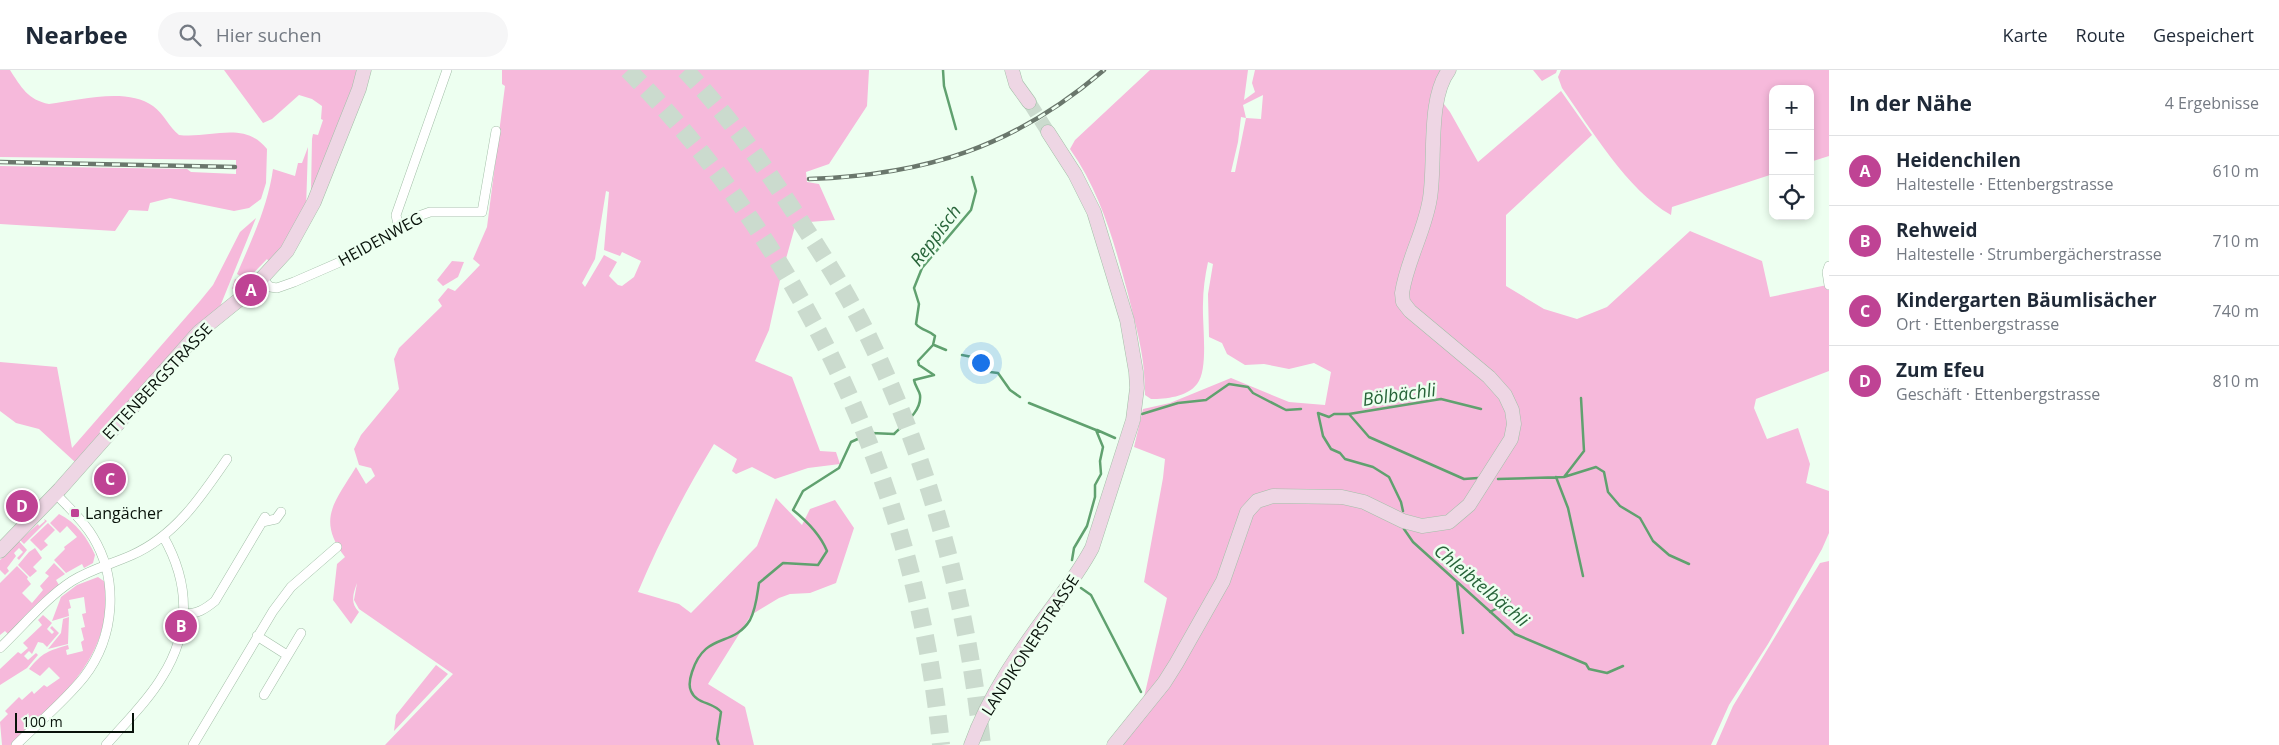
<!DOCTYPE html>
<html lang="de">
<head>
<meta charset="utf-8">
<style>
	:root { --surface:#fff; --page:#f6f6f7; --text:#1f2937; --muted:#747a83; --line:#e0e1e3; --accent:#bf4394 }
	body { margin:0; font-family:"Open Sans",sans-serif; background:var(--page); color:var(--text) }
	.controls { position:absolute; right:15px; top:15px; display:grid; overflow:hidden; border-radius:10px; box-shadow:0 2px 8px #0003 }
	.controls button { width:45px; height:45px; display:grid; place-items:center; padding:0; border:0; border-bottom:1px solid var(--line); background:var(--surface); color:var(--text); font:25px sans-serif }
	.scale { position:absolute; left:15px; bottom:12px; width:119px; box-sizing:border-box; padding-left:5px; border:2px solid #08120a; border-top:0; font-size:14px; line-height:18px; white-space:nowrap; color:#08120a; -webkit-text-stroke:4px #edfff0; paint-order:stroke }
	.you { position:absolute; left:980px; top:292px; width:18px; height:18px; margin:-12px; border:4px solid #fff; border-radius:50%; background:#1a73e8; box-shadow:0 0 0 8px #1a73e833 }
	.badge { display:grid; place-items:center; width:32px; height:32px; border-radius:50%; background:var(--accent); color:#fff; font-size:16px; font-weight:700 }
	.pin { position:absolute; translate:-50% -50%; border:2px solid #fff; box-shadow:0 1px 5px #0006 }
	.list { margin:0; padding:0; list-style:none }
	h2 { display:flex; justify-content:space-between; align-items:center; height:65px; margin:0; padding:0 20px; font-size:21px }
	h2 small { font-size:16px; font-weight:400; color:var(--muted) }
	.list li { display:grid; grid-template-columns:32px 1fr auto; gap:15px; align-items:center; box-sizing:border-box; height:70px; padding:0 20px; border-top:1px solid var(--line) }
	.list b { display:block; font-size:19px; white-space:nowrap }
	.list p { margin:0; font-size:16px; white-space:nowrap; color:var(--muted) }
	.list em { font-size:16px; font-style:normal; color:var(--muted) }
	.icon { flex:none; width:28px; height:28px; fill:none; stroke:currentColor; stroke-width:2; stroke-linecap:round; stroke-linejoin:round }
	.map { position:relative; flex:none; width:1829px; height:675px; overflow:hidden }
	header { display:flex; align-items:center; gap:30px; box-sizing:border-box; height:70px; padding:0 25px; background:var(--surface); border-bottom:1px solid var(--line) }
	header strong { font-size:24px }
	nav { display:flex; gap:28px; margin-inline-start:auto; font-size:18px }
	.search { width:350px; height:45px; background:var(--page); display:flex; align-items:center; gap:12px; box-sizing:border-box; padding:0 18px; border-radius:28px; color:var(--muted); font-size:19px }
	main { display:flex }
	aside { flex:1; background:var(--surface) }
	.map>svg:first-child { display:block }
	.green { fill:#f6b9db; fill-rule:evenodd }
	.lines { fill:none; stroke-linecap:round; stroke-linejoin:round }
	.stream { stroke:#60a16f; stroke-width:2.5 }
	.secondary-tunnel { stroke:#cbdbce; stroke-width:14; stroke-dasharray:14 7; stroke-linecap:butt }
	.highway-tunnel { stroke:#cbdbce; stroke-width:18; stroke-dasharray:18 9; stroke-linecap:butt }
	.street-casing { stroke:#a3bfa8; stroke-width:10 }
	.secondary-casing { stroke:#a3bfa8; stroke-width:15 }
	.street { stroke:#fff; stroke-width:9 }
	.secondary { stroke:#eed6e4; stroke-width:14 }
	.rail-casing { stroke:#6a776c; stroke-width:4.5 }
	.rail { stroke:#edfff0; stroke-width:2.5; stroke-dasharray:8; stroke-linecap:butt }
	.poi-dot { fill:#bf4394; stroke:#edfff0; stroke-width:2 }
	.labels { text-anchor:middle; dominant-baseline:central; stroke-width:5; stroke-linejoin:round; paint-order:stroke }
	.street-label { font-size:16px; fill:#08120a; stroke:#edfff0 }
	.poi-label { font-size:16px; fill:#08120a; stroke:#edfff0; text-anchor:start }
	.water-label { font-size:18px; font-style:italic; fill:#276439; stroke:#edfff0 }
</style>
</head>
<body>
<header>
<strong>Nearbee</strong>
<div class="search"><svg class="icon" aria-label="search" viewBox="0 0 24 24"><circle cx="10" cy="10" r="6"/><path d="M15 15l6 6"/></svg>Hier suchen</div>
<nav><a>Karte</a><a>Route</a><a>Gespeichert</a></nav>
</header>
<main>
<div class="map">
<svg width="1829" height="675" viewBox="0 0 1829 675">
	<rect width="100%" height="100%" fill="#edfff0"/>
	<path class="green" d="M0,0h10c11,17 18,30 39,34 30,-4 78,-17 104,2 11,8 16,21 26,29 31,4 65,-15 88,14l-1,34 -5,16 -12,9 -15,3 -64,-13 -20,5 -2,8 -19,-1 -14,21 -115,-7v-58l187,3 4,3 45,2v-14l-236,-3z
		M224,0h135l-48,121 1,-52 1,-5 5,1 5,-15 -2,-1 1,-13 -10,-7 -13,-4 -27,24 -9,4z
		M502,0h367l-2,36 -38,58 -23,8 1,10 12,2 16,36 -39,3 -16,57 -11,50 -14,31 37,16 28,74 16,1 4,12 -32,4 -33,11 -23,-12 -16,7 -4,-3 5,-12 -23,-15c-29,48 -54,96 -76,148l41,12 12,9 66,-67 19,-48 26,27 8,-16 25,-9 19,28 -18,55 -26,10 -20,1 -11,4 -28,17 -43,69 37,23 9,38h-369l68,-71 -94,-65 -5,-9 3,-17c-4,11 -7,20 2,29l-8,12 -18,-24 4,-36 8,-7c-29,-38 -10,-55 11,-90l10,17 9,-8 -4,-8 -12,-3 -5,-16 7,-14 38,-46 -5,-30 5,-11 43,-42 -4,-6 10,-12 7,3 25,-26 -7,-6 14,-32 18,-141 -3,-2zM606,121l3,1 -5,58 16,6 2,-4 19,9 -7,16 -12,9 -4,-1 -9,-9 8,-14 -13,-7 -19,32 -3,-4 13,-24z
		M1150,0h98l-4,30 11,-8 -3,-9 3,-13h188l-9,21 16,21 28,50 83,-71 31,44 -86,80v71l38,23 33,10 30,-12 83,-76 72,30 8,36 57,-12 2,4v82l-73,28 -2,9 13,31 31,-11 12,36 -4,19 23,8v42l-7,16 -54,95 -39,61 -18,40h-591l32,-40 -8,-8 23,-99 -23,-16 19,-104 2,-19 -31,-12 9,-38 27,-6 61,-25 58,24 36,3 6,-33 -17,-9 -25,6 -25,-5 -19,1 -18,-11 -5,-11 -13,-6 -1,-43 5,-30 -5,-2c-3,14 -5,28 -5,42 -1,20 6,65 -6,80 -10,13 -31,15 -46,15l-6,-4c0,-40 -8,-64 -17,-101 -14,-52 -27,-101 -58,-145l5,-9zM1263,25l-2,24 -15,-1 -3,-13zM1241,47l5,1 -11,54h-4l7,-30z
		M1533,0h24l-1,3 -14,8z
		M1561,0h268v86l-19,6v-73h-37v85l-101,33 -1,8c-44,-25 -80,-86 -109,-127l-4,-11z
		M308,77l-2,62 -12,22 -25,31 -2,-3 -25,26 -10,4 3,-10 7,2 2,-3 -7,-4c15,-35 31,-68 36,-105l22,7 3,-13h4z
		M256,148l-37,91 -144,153 -36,-33 -23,-6 -16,-12v-49l57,5 15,81 128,-147 13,-16 27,-53z
		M452,191l12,1 -6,15 -15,9 -6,-6z
		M59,444c17,8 29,25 36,41l-2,8 -9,5 -2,-4 -16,9 -12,-13 11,-11 -1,-2 13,-10 -10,-11 -7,7 -10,-10z
		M44,449l3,2 -23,23 -4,-4 18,-16 1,2 6,-5z
		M48,453l7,7 -11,11 4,4 -7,6 -11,-11z
		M19,471l8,9 -8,10 -2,-2 6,-6 -4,-4 -5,5 2,3 -9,12 2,3 -4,4 -5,-5v-10z
		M35,478l7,10 -9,9 4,4 -7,6 -12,-12 11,-13z
		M1829,491v184h-113l17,-39 87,-143z
		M54,493l11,11 -9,6 3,5 -50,50 -4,-4 -5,4v-52l17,-17 11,11 -1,2 4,5 -9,9 10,10 11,-13 -3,-4 9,-10 -4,-3z
		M98,507l7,5c9,75 -45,116 -94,163h-9l-2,-23 8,-8 -3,-3 14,-14 3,3 10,-9 2,3 10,-9 3,2 13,-9 -11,-11 -9,9 -11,-7c14,-17 19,-18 39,-24l1,4 -3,1 1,5 16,-4 -2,-9 3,-2 -3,-12 4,-1 -3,-13 4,-1 -2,-16 -15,3 2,8 -3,1 1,7 -17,5 9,-24 16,-12z
		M43,545l9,8 -5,6 5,5 2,-2 -4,-4 2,-2 7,7 -12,14 -4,-4 -5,-1 -6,12 -3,-3 -5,5 4,4 8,-7 2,2 -11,13 -27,17v-16l18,-17 3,2 7,-6 -5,-5 19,-18 -4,-5z
		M69,547l-1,27 -20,5 13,-16 2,-14z
		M436,595l12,9 -54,57 2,-16z"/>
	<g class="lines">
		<path class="stream" d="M943,0l1,16 12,43
			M934,275l12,5
			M962,285l15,3 13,14 8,1 12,17 10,7
			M1029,333l67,27 7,17 -3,14 1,13 -6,11v12l-8,29 -13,22 -2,12
			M1318,343l11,4 5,-3h15l20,23 95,42 14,-1
			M1318,343l5,23 8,13 9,4 5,6 28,8 16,10 12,25 2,9
			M1142,344l36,-11 28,-3 23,-16 19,3 5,6 33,17 15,-1
			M1349,344l92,-15 40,10
			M1097,360l18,8
			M1556,407l12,31 15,68
			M1564,407l32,-10 8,5 4,20 12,14 20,12 13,23 16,14 20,9
			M1498,409l66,-2 20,-26 -3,-53
			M1404,459l9,13 102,92 71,30 3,5 18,4 16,-7
			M1457,513l6,50
			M1081,518l10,7 50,97
			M1490,542l20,-11
			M719,675l-2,-6 4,-27c-8,-10 -25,-8 -30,-21 -3,-6 -1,-13 1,-19 13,-41 41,-24 58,-52 6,-11 7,-24 9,-37l24,-20 35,2 9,-14c-7,-17 -19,-29 -34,-41l10,-19 36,-23 12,-26 20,-9 23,1c10,-10 28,-23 26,-39 -1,-5 -5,-9 -6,-15l20,-5 -15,-10 -1,-4 15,-16 2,-9c-6,-6 -13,-5 -19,-12l3,-20 -5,-16 8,-20 49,-58 5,-19 -4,-14"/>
		<path class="secondary-tunnel" d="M1029,32l19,30"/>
		<path class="highway-tunnel" d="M628,0c179,182 288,421 313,675
			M685,0c41,43 76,91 108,140 24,36 47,72 67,110 67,132 107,278 122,425"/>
		<defs>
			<path id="street" d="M399,159l-3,-14 51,-145
				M1829,196l-2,6 2,13
				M262,209l8,8 7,1 17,-6 62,-27 60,-38 14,-5h52l14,-81
				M262,452l14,-3 5,-7
				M183,544c14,0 21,-4 32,-13l50,-84
				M257,566l30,19
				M0,578c22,-21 47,-51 72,-67 19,-12 40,-17 60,-26 43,-19 69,-58 95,-96
				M264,625l37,-62
				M16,675c22,-22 48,-43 68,-68 31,-40 35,-97 9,-140 -10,-17 -24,-29 -37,-43
				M106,675c18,-21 42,-44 56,-68 29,-46 28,-94 1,-141
				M193,675l80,-134 18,-24 46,-40"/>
			<path id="secondary" d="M1012,0l4,14 13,18
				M0,481l60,-62 139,-157 52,-42 36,-39 27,-49 45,-113 5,-19
				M971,675c18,-50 49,-94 80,-136 15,-20 30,-40 41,-61l41,-128 4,-32 -1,-16 -9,-52 -33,-108 -19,-38 -27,-42
				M1114,675l50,-62 12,-19 47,-83 24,-69 10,-11 16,-5 69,1 22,5 39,19 19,5 27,-4 20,-17 42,-66 3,-15 -2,-14 -7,-15 -16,-18 -79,-66 -7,-9 -1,-9c5,-33 23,-62 28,-95 6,-38 -3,-99 19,-128"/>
		</defs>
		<use href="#street" class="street-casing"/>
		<use href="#secondary" class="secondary-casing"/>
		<use href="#street" class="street"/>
		<use href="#secondary" class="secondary"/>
		<defs>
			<path id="rail" d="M0,92l235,5
				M809,109c117,-4 205,-32 295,-109"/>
		</defs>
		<use href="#rail" class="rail-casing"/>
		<use href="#rail" class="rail"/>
	</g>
	<rect class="poi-dot" x="70" y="438" width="10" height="10" rx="2.5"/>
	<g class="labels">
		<g class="street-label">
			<text transform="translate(380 169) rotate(-29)">HEIDENWEG</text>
			<text transform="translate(157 311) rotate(-47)">ETTENBERGSTRASSE</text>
			<text transform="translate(1030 575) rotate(-57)">LANDIKONERSTRASSE</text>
		</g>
		<g class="poi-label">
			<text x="85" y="443">Langächer</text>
		</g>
		<g class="water-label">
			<text transform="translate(935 165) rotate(-53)">Reppisch</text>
			<text transform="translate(1399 324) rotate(-8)">Bölbächli</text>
			<text transform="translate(1482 515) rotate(40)">Chleibtelbächli</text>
		</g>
	</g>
</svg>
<div class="controls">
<button>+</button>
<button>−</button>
<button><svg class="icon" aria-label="locate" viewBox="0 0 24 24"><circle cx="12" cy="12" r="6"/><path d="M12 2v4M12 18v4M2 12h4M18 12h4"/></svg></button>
</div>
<div class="scale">100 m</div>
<div class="you"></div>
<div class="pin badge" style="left:251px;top:220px">A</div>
<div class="pin badge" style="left:181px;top:556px">B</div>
<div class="pin badge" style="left:110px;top:409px">C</div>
<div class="pin badge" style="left:22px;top:436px">D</div>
</div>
<aside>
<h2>In der Nähe<small>4 Ergebnisse</small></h2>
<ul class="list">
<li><span class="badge">A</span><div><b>Heidenchilen</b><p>Haltestelle · Ettenbergstrasse</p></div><em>610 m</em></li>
<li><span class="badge">B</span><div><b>Rehweid</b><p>Haltestelle · Strumbergächerstrasse</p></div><em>710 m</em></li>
<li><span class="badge">C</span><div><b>Kindergarten Bäumlisächer</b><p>Ort · Ettenbergstrasse</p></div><em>740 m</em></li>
<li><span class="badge">D</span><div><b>Zum Efeu</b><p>Geschäft · Ettenbergstrasse</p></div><em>810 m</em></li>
</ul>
</aside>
</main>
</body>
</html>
